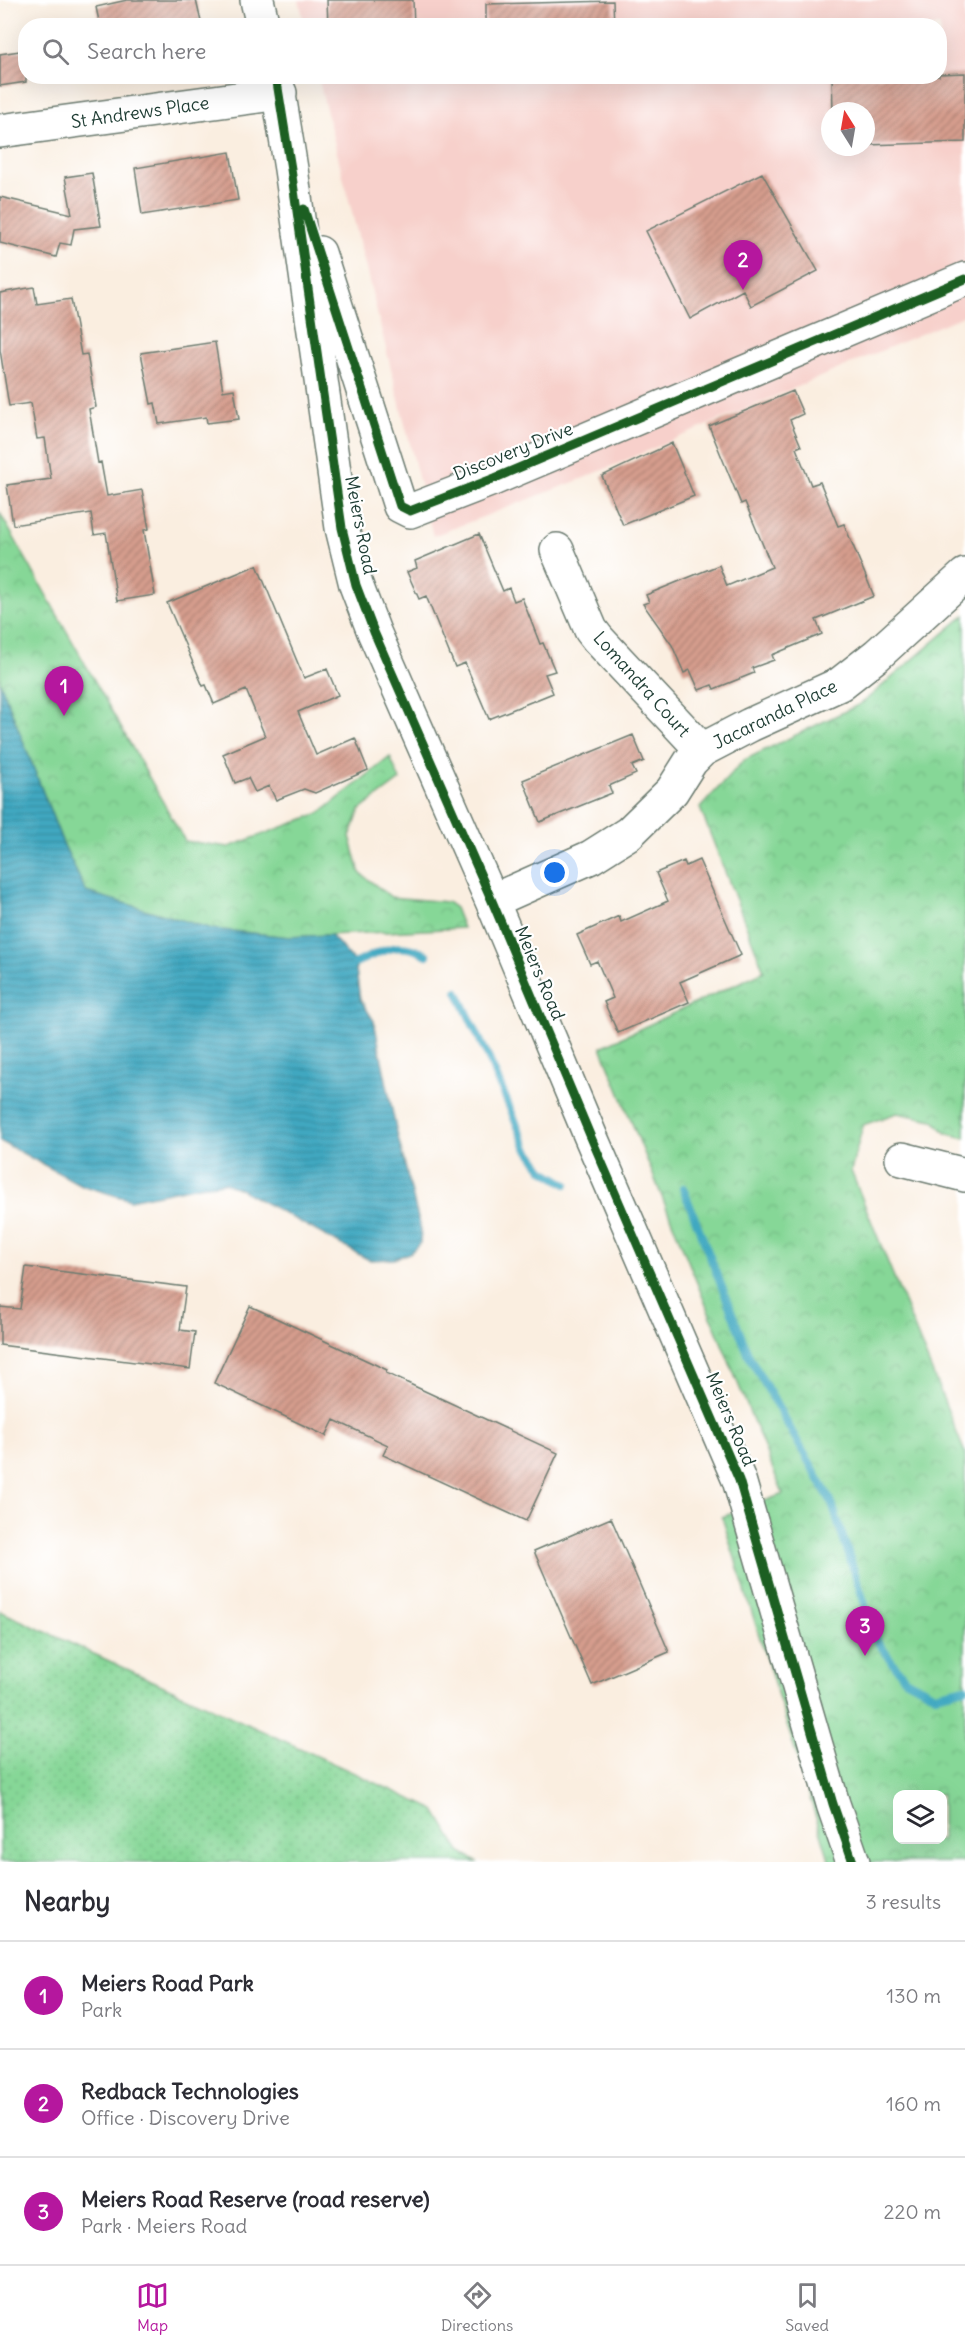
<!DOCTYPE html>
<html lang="en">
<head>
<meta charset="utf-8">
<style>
	:root { --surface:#fff; --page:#f2f2f3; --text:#2b2b33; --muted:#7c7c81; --line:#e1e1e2; --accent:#b5179e }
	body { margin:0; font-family:Delius,sans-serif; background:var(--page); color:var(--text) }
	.controls { position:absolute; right:18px; bottom:18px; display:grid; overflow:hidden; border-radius:12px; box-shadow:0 6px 24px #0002 }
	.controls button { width:54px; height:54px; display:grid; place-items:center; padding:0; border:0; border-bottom:2px solid var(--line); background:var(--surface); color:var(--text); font:30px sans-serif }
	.compass { position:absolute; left:821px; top:102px; width:54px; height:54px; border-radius:50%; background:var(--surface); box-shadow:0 6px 24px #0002; rotate:349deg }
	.you { position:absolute; left:555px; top:873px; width:21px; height:21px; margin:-15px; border:4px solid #fff; border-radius:50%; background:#1a73e8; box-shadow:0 0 0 9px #1a73e833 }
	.badge { display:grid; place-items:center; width:39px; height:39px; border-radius:50%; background:var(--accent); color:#fff; font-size:20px; font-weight:700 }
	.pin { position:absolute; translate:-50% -50px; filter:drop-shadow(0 2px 3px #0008) }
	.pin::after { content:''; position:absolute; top:32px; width:21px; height:18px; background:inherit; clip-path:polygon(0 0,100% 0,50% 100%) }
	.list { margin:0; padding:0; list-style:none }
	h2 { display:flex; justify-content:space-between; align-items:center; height:78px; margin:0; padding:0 24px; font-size:26px }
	h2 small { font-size:20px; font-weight:400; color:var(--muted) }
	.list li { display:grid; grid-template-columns:39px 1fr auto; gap:18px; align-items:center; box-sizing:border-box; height:108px; padding:0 24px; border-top:2px solid var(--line) }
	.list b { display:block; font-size:22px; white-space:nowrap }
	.list p { margin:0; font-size:20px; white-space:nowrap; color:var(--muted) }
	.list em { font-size:20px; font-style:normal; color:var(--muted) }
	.icon { flex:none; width:33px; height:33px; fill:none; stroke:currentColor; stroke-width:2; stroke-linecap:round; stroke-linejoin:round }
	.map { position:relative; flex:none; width:965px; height:1862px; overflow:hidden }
	.search { position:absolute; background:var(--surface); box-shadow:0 6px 24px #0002; left:18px; right:18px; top:18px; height:66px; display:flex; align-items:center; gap:15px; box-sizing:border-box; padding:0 21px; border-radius:24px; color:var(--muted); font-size:22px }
	.sheet { height:402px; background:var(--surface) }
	nav { display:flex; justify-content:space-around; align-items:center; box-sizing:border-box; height:84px; border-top:2px solid var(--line); background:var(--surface); font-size:16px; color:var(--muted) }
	nav a { display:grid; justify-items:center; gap:3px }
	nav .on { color:var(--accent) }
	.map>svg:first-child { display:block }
	.built { fill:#f7d0cb; fill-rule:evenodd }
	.grass { fill:url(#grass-dots); stroke:#528a66; stroke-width:1.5 }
	.park { fill:url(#park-crowns); stroke:#528a66; stroke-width:1.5; fill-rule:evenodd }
	.water { fill:url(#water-rules); stroke:#30727a; stroke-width:1.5 }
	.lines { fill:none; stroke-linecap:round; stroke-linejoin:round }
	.stream { stroke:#41a8c1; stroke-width:8 }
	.building { fill:url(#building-hatch) }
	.minor-casing { stroke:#6c7b70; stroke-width:36 }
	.minor { stroke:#fff; stroke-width:33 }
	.cycleway-casing { stroke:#fff; stroke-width:13 }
	.cycleway { stroke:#1b5e20; stroke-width:9 }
	.labels { text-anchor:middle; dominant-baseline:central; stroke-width:4.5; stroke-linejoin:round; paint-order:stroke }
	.street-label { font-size:18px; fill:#1f3d34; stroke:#fff }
</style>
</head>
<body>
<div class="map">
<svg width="965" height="1862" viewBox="0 0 965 1862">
	<defs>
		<pattern id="grass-dots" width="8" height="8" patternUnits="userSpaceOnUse" patternTransform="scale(1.5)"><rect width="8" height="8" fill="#86d797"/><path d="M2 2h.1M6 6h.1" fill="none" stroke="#73b983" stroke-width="1.8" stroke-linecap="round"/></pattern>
		<pattern id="park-crowns" width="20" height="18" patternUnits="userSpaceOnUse" patternTransform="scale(1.5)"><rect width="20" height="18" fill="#86d797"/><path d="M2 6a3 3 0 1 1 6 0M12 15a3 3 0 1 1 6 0" fill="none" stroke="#73b983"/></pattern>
		<pattern id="water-rules" width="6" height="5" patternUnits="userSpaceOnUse" patternTransform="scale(1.5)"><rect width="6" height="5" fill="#41a8c1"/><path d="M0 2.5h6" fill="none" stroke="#368a9e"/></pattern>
		<pattern id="building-hatch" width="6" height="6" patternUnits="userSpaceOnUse" patternTransform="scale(1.5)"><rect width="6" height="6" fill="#d69d8d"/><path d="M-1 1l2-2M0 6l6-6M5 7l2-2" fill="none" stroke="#ad8174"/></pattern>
	</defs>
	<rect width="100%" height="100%" fill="#fff"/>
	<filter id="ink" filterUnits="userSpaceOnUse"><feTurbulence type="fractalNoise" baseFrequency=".0167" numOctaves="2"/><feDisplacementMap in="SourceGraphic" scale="12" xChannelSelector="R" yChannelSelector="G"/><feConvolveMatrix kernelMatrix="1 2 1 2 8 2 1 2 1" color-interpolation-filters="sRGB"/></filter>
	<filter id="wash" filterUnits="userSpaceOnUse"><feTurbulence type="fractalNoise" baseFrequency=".008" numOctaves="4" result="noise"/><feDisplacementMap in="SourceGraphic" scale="24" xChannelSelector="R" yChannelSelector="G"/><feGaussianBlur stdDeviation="1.35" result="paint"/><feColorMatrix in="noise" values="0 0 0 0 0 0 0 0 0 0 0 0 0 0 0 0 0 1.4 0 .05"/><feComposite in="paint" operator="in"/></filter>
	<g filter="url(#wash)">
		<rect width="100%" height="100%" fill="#faeee0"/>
		<path class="built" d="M299,0h666v315l-381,163 -151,58 -115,-459 622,-1v-50h-635zM830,111h36v36h-36z"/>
		<path class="grass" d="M0,1611l435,199 25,42 17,10h-477z"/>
		<path class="park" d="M0,513l185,328 44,6 91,-34 70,-56 10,23 -40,30 -10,26 10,37 31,24 56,5 8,6 8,20 -174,9 -77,-8 -126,-37 -24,-51 -62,-159z
			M965,615v523l-19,-5 -13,-13 -36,-7 -34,12 -12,46 114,282v409h-135l-108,-345 61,-23 -182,-447 163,-76 -64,-163 44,-48 118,-57zM898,1794h44v46h-44z"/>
		<path class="water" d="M0,682l62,159 24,51 126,37 77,8 42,-2 24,28 5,36 14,22 22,108 25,101 -1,13 -9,9 -17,7 -25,1 -131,-72 -14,-5 -26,3 -68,14 -49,-15 -81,-44z"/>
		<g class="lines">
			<path class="stream" d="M355,963c29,-12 41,-24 72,-8
				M457,991l32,68 38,89 16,22 23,14
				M683,1188l66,168 82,145 46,140 28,38 30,16 30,-7"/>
		</g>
		<g id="blocks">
			<path class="building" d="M127,0h69l6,26h-102l-4,-19z
				M327,0h86l1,26h-86z
				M613,1l1,25h-128v-22z
				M26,50v32l-26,4v-32z
				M965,73v69l-99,3v-34h-33l-1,-34 107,-1v-2z
				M230,152l8,48 -96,15 -7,-47z
				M92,173l9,53 -27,3 -3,16 -11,-2 -4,14 -56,-14v-46l72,17 -7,-37z
				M762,173l56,98 -67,35 -8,-16 -53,29 -44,-88z
				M34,287l3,17 34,-5 10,56 6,-1 9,53 -7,2 9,54 3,-1 6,34 35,-6 7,39 -5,1 11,65 -38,6 -11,-68 -12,2 -3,-22 -78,12 -6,-40 44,-6 -6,-41 -8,1 -6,-36 -22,3 -9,-56v-57z
				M215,342l8,49 11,-2 5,30 -32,4 -1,-6 -47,7 -4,-21 -4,1 -10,-51z
				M793,391l10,23 -13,6 11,26 -5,2 15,37 9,-3 18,44 6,-2 30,72 -58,24 6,14 -50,21 2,5 -22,8 2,5 -40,16 -2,-4 -13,5 -9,-20 -6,3 -12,-28 -29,-41 6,-2 -3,-7 73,-30 8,21 45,-19 -27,-65 -4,2 -32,-78z
				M672,443l22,53 -71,29 -21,-49z
				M479,534l24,57 6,-3 5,13 8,-3 18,46 3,-1 12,28 -10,3 8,19 -64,26 -24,-56 -10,4 -29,-71 -7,3 -12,-27 10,-4 -2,-7z
				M257,565l47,113 23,-9 11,26 -40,17 18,43 39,-17 13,32 -53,23 -11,-4 -28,11 -7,-14 -14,6 -7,-14 -13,5 -12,-29 42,-18 -19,-46 -32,14 -8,-19 -3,1 -36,-83z
				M633,735l11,26 -12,5 4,8 -27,12 3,7 -72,29 -17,-42z
				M699,860l42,95 -61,27 9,20 -71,31 -14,-31 9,-4 -16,-37 -7,3 -13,-29 42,-19 2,6 47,-21 -12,-28 28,-12 2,5z
				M26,1267l160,20 -6,43 15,2 -5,37 -190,-24v-38l20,2z
				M250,1306l137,64 -1,3 172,80 -32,68 -143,-66 5,-10 -54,-25 -8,16 -112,-53z
				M611,1518l58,134 -77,33 -58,-134z"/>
		</g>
	</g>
	<g filter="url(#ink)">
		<use href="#blocks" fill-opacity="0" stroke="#6c7b70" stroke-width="1.5"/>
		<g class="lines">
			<defs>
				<path id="minor" d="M257,0l6,26
					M276,76l15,93 51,359 14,57 18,47 118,269 98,234 149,345 94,324 20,58
					M0,131l280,-38
					M319,253l81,253 10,5 85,-33 470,-199
					M557,550l34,80 7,9 104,111
					M492,901l99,-44 38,-24 43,-42 19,-30 11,-11 48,-25 90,-41 37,-29 88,-80
					M902,1159l63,16"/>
			</defs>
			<use href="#minor" class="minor-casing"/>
			<use href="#minor" class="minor"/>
			<defs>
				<path id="cycleway" d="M276,76l15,93 51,359 14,57 18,47 118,269 98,234 149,345 94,324 20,58
					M304,209l96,297 10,5 85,-33 470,-199"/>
			</defs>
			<use href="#cycleway" class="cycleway-casing"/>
			<use href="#cycleway" class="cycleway"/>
		</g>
	</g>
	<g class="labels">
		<g class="street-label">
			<text transform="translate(140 112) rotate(-8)">St Andrews Place</text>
			<text transform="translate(513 451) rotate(-22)">Discovery Drive</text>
			<text transform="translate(361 525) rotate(79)">Meiers Road</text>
			<text transform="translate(642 684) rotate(48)">Lomandra Court</text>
			<text transform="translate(775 714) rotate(-26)">Jacaranda Place</text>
			<text transform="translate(540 973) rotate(67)">Meiers Road</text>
			<text transform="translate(731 1419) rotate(67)">Meiers Road</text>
		</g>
	</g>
</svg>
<div class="controls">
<button><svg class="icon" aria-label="layers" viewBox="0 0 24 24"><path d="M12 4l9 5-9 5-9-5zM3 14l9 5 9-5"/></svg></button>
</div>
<svg class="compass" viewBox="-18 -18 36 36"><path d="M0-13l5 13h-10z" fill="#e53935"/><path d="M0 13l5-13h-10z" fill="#7c7c81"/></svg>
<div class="you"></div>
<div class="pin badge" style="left:64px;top:716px">1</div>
<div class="pin badge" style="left:743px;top:290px">2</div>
<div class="pin badge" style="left:865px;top:1656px">3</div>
<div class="search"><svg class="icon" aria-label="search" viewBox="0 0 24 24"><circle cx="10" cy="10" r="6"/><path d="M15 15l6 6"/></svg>Search here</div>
</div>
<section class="sheet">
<h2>Nearby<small>3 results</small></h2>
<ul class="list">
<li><span class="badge">1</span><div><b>Meiers Road Park</b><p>Park</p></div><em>130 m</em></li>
<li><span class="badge">2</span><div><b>Redback Technologies</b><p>Office · Discovery Drive</p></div><em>160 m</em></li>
<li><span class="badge">3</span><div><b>Meiers Road Reserve (road reserve)</b><p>Park · Meiers Road</p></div><em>220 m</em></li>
</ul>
</section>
<nav>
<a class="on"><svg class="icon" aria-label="map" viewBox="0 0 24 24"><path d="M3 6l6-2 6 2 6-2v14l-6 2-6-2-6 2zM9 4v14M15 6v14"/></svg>Map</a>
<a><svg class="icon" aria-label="directions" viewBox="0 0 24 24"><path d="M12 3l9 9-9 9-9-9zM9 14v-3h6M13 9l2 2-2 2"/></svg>Directions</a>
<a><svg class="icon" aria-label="saved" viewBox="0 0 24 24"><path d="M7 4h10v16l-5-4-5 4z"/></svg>Saved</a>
</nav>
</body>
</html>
